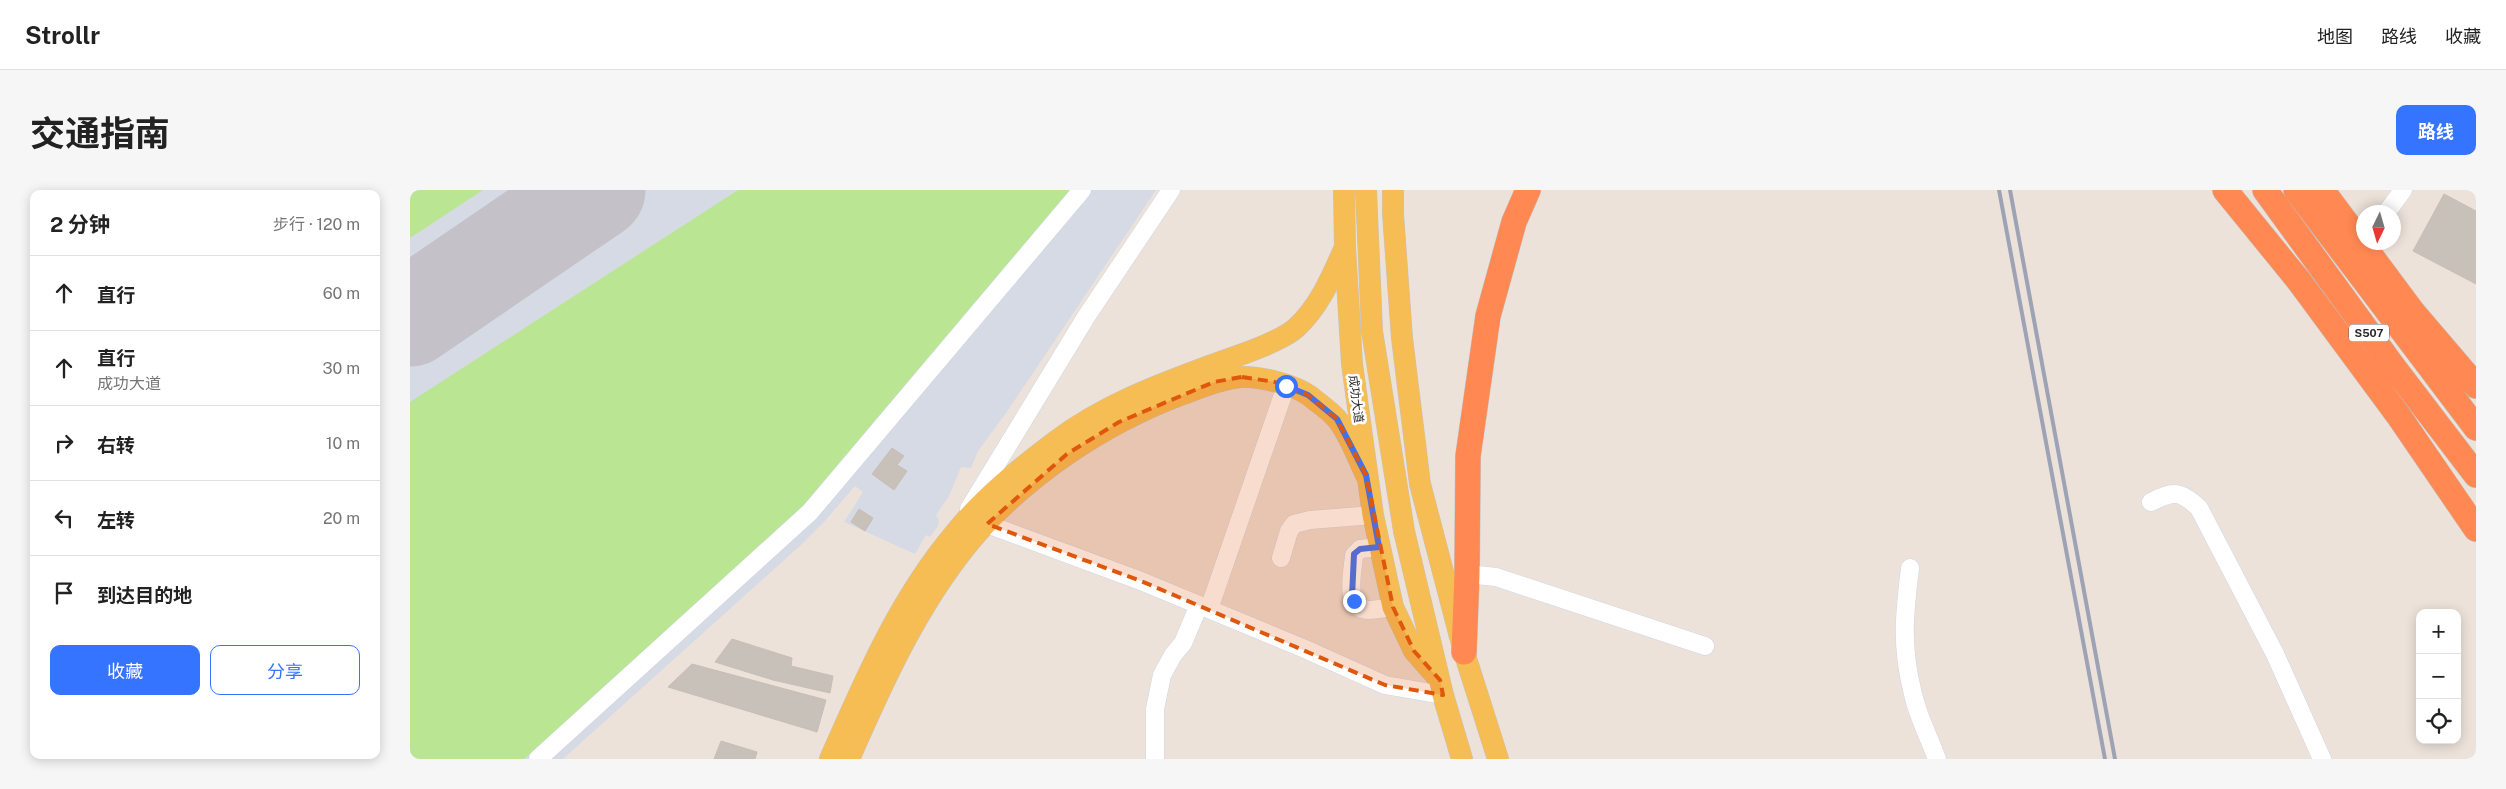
<!DOCTYPE html>
<html lang="zh">
<head>
<meta charset="utf-8">
<style>
	:root { --surface:#fff; --page:#f6f6f6; --text:#222; --muted:#767676; --line:#e0e0e0; --accent:#3574ff }
	body { margin:0; font-family:"Public Sans","Noto Sans SC",sans-serif; background:var(--page); color:var(--text) }
	.controls { position:absolute; right:15px; bottom:15px; display:grid; overflow:hidden; border-radius:10px; box-shadow:0 2px 12px #0003 }
	.controls button { width:45px; height:45px; display:grid; place-items:center; padding:0; border:0; border-bottom:1px solid var(--line); background:var(--surface); color:var(--text); font:25px sans-serif }
	.compass { position:absolute; left:1946px; top:15px; width:45px; height:45px; border-radius:50%; background:var(--surface); box-shadow:0 2px 12px #0003; rotate:185deg }
	.stop { position:absolute; width:15px; height:15px; margin:-11px; border:4px solid #3574ff; border-radius:50%; background:#fff }
	.stop.end { background:#3574ff; border-color:#fff; box-shadow:0 1px 5px #0008 }
	.list { margin:0; padding:0; list-style:none }
	h2 { display:flex; justify-content:space-between; align-items:center; height:65px; margin:0; padding:0 20px; font-size:21px }
	h2 small { font-size:16px; font-weight:400; color:var(--muted) }
	.list li { display:grid; grid-template-columns:32px 1fr auto; gap:15px; align-items:center; box-sizing:border-box; height:75px; padding:0 20px; border-top:1px solid var(--line) }
	.list b { display:block; font-size:19px; white-space:nowrap }
	.list p { margin:0; font-size:16px; white-space:nowrap; color:var(--muted) }
	.list em { font-size:16px; font-style:normal; color:var(--muted) }
	.actions { display:flex; gap:10px; padding:15px 20px }
	.actions a { flex:1; padding:11px 0; border:1px solid var(--accent); border-radius:10px; text-align:center; font-size:18px; color:var(--accent) }
	.actions .main { background:var(--accent); color:#fff }
	.icon { flex:none; width:28px; height:28px; fill:none; stroke:currentColor; stroke-width:2; stroke-linecap:round; stroke-linejoin:round }
	.map { position:relative; flex:none; width:2066px; height:569px; overflow:hidden; border-radius:10px }
	header { display:flex; align-items:center; gap:30px; box-sizing:border-box; height:70px; padding:0 25px; background:var(--surface); border-bottom:1px solid var(--line) }
	header strong { font-size:24px }
	nav { display:flex; gap:28px; margin-inline-start:auto; font-size:18px }
	.intro { display:flex; align-items:center; justify-content:space-between; box-sizing:border-box; height:120px; padding:0 30px }
	h1 { margin:0; font-size:35px }
	.button { padding:12px 22px; border-radius:10px; background:var(--accent); color:#fff; font-size:18px; font-weight:700 }
	main { display:flex; gap:30px; padding:0 30px }
	aside { flex:1; background:var(--surface); border-radius:10px; box-shadow:0 2px 12px #0003 }
	.map>svg:first-child { display:block }
	.airport { fill:#d6dae5 }
	.green { fill:#bae694 }
	.lines { fill:none; stroke-linecap:round; stroke-linejoin:round }
	.runway { stroke:#c4c2c8; stroke-width:99 }
	.building { fill:#c7c1b9; stroke:#c8beb4 }
	.minor-casing { stroke:#d0d6e3; stroke-width:19 }
	.major-casing { stroke:#c3c3c3; stroke-width:22 }
	.highway-casing { stroke:#c3c3c3; stroke-width:26 }
	.minor { stroke:#fff; stroke-width:18 }
	.major { stroke:#f7bd55; stroke-width:21 }
	.highway { stroke:#ff8853; stroke-width:25 }
	.rail { stroke:#9da3b5; stroke-width:4 }
	.route { stroke:#3574ff; stroke-width:6 }
	.marked { fill:#de570d; fill-opacity:0.2; stroke:#de570d; stroke-width:4; stroke-dasharray:10 6; stroke-linejoin:round }
	.labels { text-anchor:middle; dominant-baseline:central; stroke-width:5; stroke-linejoin:round; paint-order:stroke }
	.shield { fill:#fff; stroke:#696969; stroke-width:1 }
	.shield-label { font-size:11px; font-weight:bold; fill:#292929 }
	.street-label { font-size:12px; fill:#292929; stroke:#fff }
</style>
</head>
<body>
<header>
<strong>Strollr</strong>
<nav><a>地图</a><a>路线</a><a>收藏</a></nav>
</header>
<div class="intro"><h1>交通指南</h1><a class="button">路线</a></div>
<main>
<aside>
<h2>2 分钟<small>步行 · 120 m</small></h2>
<ul class="list">
<li><svg class="icon" aria-label="ahead" viewBox="0 0 24 24"><path d="M12 20V5M6 11l6-6 6 6"/></svg><div><b>直行</b></div><em>60 m</em></li>
<li><svg class="icon" aria-label="ahead" viewBox="0 0 24 24"><path d="M12 20V5M6 11l6-6 6 6"/></svg><div><b>直行</b><p>成功大道</p></div><em>30 m</em></li>
<li><svg class="icon" aria-label="right" viewBox="0 0 24 24"><path d="M7 20v-9h11M14 6l5 5-5 5"/></svg><div><b>右转</b></div><em>10 m</em></li>
<li><svg class="icon" aria-label="left" viewBox="0 0 24 24"><path d="M17 20v-9H6M10 6l-5 5 5 5"/></svg><div><b>左转</b></div><em>20 m</em></li>
<li><svg class="icon" aria-label="arrive" viewBox="0 0 24 24"><path d="M6 21V4h12l-3 4 3 4H6"/></svg><div><b>到达目的地</b></div></li>
</ul>
<div class="actions"><a class="main">收藏</a><a>分享</a></div>
</aside>
<div class="map">
<svg width="2066" height="569" viewBox="0 0 2066 569">
	<rect width="100%" height="100%" fill="#ece2da"/>
	<path class="airport" d="M0,0h746l-150,223 -28,38 -7,17 -10,-1 -12,29 -13,19 3,5 -1,6 -8,11 -4,-2 -11,19 -71,-32 19,-30 -8,-6 -30,35 -24,24 -238,214h-153z"/>
	<path class="green" d="M0,0h73l-73,48z
		M328,0h333l-260,313 -287,256h-114v-357z"/>
	<g class="lines">
		<path class="runway" d="M0,127l186,-127"/>
	</g>
	<path class="building" d="M2034,4l32,17v73l-63,-33z
		M482,258l12,8 -7,9 10,6 -13,19 -22,-16z
		M449,319l14,9 -8,13 -14,-9z
		M322,449l60,19 -1,8 42,10 -3,17 -57,-13 -58,-18z
		M282,474l134,36 -9,32 -149,-45z
		M311,551l36,11 -2,7h-41z"/>
	<g class="lines">
		<defs>
			<path id="minor" d="M1977,22l16,-22
				M1741,312c22,-11 29,-12 48,6l76,146 47,105
				M559,319l117,-192 85,-127
				M577,334l154,57 164,68 80,36 58,10
				M969,357l-19,2 -6,6c-1,16 -11,53 14,55 8,0 17,-2 25,-3
				M871,368l8,-27 5,-7 16,-4 63,-5
				M1500,378c-6,49 -9,78 3,126 5,23 16,43 24,65
				M1057,384l29,3 209,69
				M799,419l77,-223
				M128,569l272,-247 272,-322
				M745,569v-50l7,-34 11,-20 10,-12 16,-38"/>
			<path id="major" d="M934,0l1,57 7,117 21,151 20,92 21,44 23,26
				M956,0l6,141 32,200 39,164 19,64
				M983,0v24l9,124 18,146 44,168 34,107
				M420,569c35,-79 69,-160 125,-226 28,-35 65,-65 101,-92 46,-35 99,-55 153,-75 22,-8 70,-23 87,-38 24,-22 36,-52 49,-81
				M439,569c33,-75 67,-151 119,-215 55,-67 135,-120 215,-150 19,-7 38,-15 58,-17 19,-1 54,8 69,19 8,7 19,14 26,22 12,13 22,41 30,57"/>
			<path id="highway" d="M1815,0l74,91 99,134 78,114
				M1855,0l127,175 84,110
				M1886,0l180,238
				M1912,0l90,121 64,75
				M1054,462l3,-78 1,-118 20,-140 26,-94 14,-32"/>
		</defs>
		<use href="#minor" class="minor-casing"/>
		<use href="#major" class="major-casing"/>
		<use href="#highway" class="highway-casing"/>
		<use href="#minor" class="minor"/>
		<use href="#major" class="major"/>
		<use href="#highway" class="highway"/>
		<path class="rail" d="M1589,0l106,569
			M1600,0l105,569"/>
	</g>
	<g class="lines">
		<path class="route" d="M876,196l22,9 29,24 29,56 13,72 -19,2 -6,5 -2,43 2,4"/>
	</g>
	<path class="marked" d="M832,187l33,5 33,13 29,24 29,56 27,132 21,44 26,29 3,15 -58,-10 -244,-104 -154,-57 80,-70 52,-32 95,-40z"/>
	<g class="labels">
		<rect class="shield" x="1939" y="134.5" width="40" height="17" rx="4"/>
		<g class="shield-label">
			<text x="1959" y="143">S507</text>
		</g>
		<g class="street-label">
			<text transform="translate(946 209) rotate(83)">成功大道</text>
		</g>
	</g>
</svg>
<div class="controls">
<button>+</button>
<button>−</button>
<button><svg class="icon" aria-label="locate" viewBox="0 0 24 24"><circle cx="12" cy="12" r="6"/><path d="M12 2v4M12 18v4M2 12h4M18 12h4"/></svg></button>
</div>
<svg class="compass" viewBox="-18 -18 36 36"><path d="M0-13l5 13h-10z" fill="#e53935"/><path d="M0 13l5-13h-10z" fill="#767676"/></svg>
<div class="stop" style="left:876px;top:196px"></div>
<div class="stop end" style="left:944px;top:411px"></div>
</div>
</main>
</body>
</html>
